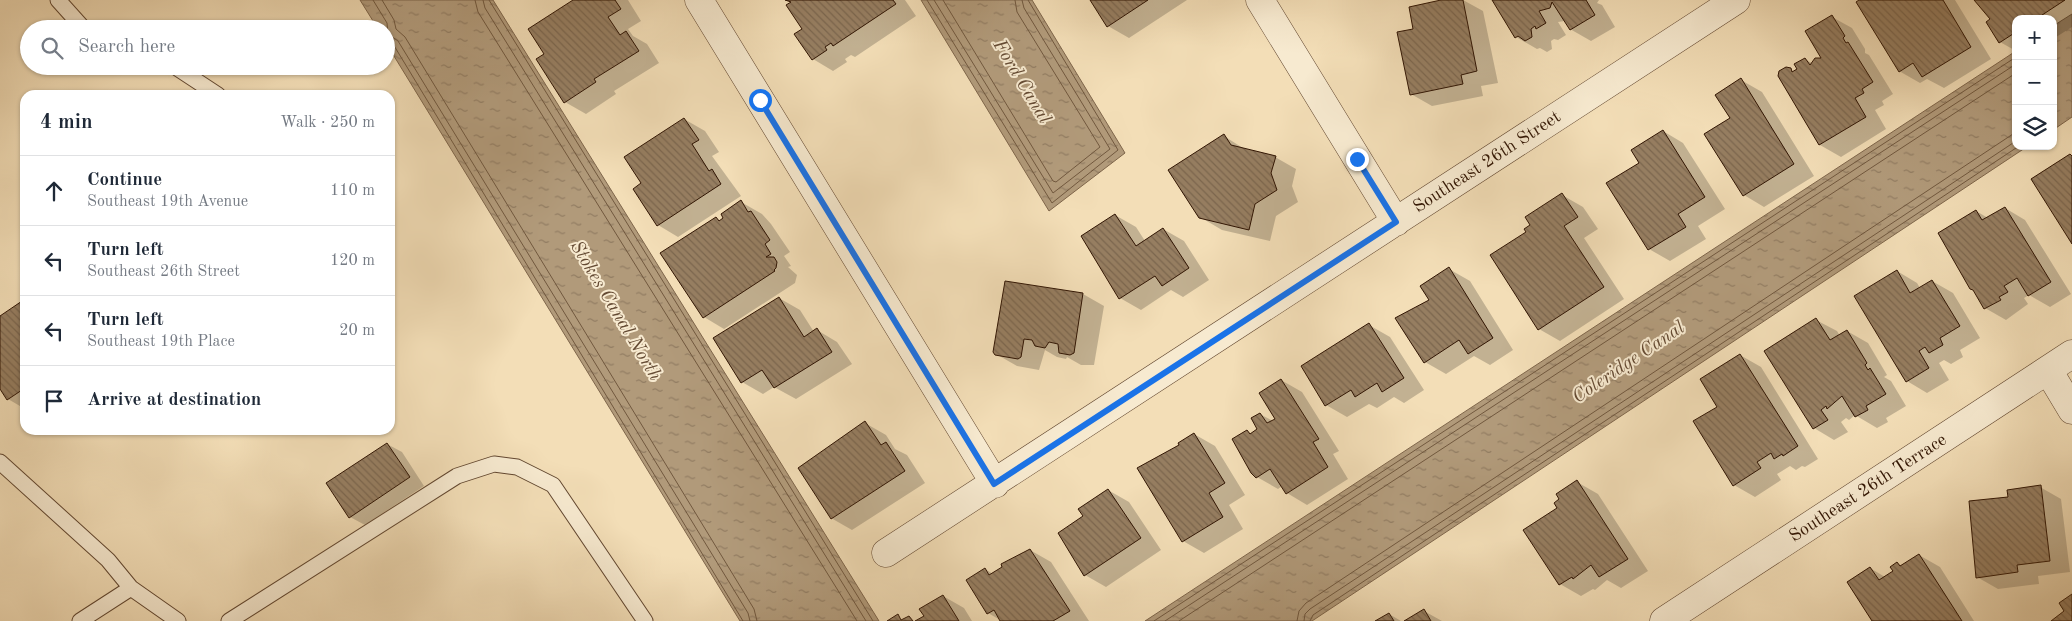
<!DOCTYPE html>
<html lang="en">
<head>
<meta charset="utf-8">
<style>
	:root { --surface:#fff; --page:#f2f2f3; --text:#1f2937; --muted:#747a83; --line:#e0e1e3 }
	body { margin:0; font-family:"Old Standard TT",serif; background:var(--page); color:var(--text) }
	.controls { position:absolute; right:15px; top:15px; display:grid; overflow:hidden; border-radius:10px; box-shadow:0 1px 4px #0004 }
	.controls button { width:45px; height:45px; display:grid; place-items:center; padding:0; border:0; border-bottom:1px solid var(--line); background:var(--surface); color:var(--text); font:25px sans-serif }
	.stop { position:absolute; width:15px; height:15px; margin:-11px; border:4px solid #1a73e8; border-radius:50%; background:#fff }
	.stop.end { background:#1a73e8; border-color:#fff; box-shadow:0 1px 5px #0008 }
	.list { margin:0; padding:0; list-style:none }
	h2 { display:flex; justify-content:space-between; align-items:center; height:65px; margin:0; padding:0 20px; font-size:21px }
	h2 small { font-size:16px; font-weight:400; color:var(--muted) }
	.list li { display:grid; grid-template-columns:32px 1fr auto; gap:15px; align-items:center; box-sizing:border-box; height:70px; padding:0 20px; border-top:1px solid var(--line) }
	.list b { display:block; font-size:19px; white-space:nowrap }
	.list p { margin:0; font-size:16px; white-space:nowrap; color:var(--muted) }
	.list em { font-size:16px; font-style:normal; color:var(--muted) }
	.icon { flex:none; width:28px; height:28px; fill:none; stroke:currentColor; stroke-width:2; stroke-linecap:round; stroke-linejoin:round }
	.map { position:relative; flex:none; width:2072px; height:621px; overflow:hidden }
	.search { position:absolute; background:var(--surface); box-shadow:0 1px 4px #0004; left:20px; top:20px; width:375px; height:55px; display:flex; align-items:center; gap:12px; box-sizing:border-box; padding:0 18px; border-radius:28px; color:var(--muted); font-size:19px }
	.panel { position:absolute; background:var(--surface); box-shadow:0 1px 4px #0004; left:20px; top:90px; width:375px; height:345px; border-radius:15px }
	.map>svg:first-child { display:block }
	.water { fill:url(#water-ripples); stroke:#7e654a }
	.shadow { fill:#0003 }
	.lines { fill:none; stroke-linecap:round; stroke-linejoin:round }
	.shore { stroke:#71583e; stroke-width:1 }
	.building { fill:url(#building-back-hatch); stroke:#311503 }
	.lane-casing { stroke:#624730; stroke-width:17 }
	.street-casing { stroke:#624730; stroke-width:29 }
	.lane { stroke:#f7ead0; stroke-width:15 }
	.street { stroke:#f7ead0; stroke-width:28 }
	.route { stroke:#1a73e8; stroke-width:6 }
	.labels { text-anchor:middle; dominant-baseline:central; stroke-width:4; stroke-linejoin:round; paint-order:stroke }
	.street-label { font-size:18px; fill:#311503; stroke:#f7ead0 }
	.water-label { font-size:19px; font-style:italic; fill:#644a33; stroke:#f7ead0 }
</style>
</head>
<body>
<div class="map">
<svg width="2072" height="621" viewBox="0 0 2072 621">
	<defs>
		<pattern id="water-ripples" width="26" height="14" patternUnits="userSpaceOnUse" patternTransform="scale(1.25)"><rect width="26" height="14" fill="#b19a7a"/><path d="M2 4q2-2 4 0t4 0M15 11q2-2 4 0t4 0" fill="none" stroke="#917c62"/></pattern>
		<pattern id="building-back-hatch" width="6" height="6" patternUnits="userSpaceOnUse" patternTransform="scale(1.25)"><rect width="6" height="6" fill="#967e61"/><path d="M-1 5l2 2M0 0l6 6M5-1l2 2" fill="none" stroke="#7b664e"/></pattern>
	</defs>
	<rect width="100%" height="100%" fill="#f3deb7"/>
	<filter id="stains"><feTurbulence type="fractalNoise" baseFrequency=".004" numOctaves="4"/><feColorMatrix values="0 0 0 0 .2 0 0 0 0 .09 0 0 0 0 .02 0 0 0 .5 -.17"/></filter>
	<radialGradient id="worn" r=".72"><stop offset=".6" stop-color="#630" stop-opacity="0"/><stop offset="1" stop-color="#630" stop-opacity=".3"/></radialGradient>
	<path class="water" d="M360,0h133l386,621h-139l-354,-578v-14h-8z
		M921,0h111l93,153 -76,58z
		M2072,14v103l-19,13v-104z
		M2016,51v95h12l-716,475h-167z"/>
	<path class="shadow" d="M575,0h53l13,21 -13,8 5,7 14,8 12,19 -45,28 2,3 -30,20 -21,-12 -19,-47z
		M787,0h118l11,16 -61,41 -4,-2 -6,4 2,3 -14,9 -20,-12 -10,-30 -11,-26z
		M1091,0h96l-58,38 -21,-12z
		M1448,0h15l20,11 15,72 -17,3 2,10 -51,10 -21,-12 4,-64z
		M1493,0h106l-2,3 5,2 13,22 -24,14 -21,-12 -5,-8 -7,1 8,13 -8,5 -4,-1 -3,2 1,8 -5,3 -7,-4 -3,1 -21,-12z
		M1862,0h93l36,59 -47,29 -17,-9 -7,4 -21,-12z
		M1976,0h96v27l-19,12v-20h-37v32l-16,-9 -8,-23z
		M1832,17l20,11 13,21v4l4,2 24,39 -11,7 2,4 -9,5 11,19 -45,28 -21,-12 -41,-69 11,-7 4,3 11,-13 8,5 11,-4z
		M1741,80l21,12 52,84 -50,31 -20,-12z
		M684,119l21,12 14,21 -7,4 29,40 -63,41 -20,-12 -15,-41z
		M1663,131l20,12 42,66 -27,17 8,13 -36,22 -21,-12 -9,-86z
		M1224,136l22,14 29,7 21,12 -4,17 6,16 -22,14 -6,25 -48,-11 -22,-13z
		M1562,195l21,12 15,22 -14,9 40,61 -64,42 -21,-12 -11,-97z
		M741,202l21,12 9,10 19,28 -6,4 7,10 -3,1 9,8 -2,8 -71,46 -20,-12 12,-99 5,3z
		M2005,208l20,12 46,74 -21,13 -21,-12 -5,3 4,6 -22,16 -21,-12 -9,-97 12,7z
		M1115,215l21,12 9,14 18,-12 21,12 25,39 -26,17 -12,-7 -30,20 -21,-12z
		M1449,269l21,12 43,69 -23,15 -16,-9 -28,18 -21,-12 6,-62z
		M1897,271l20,12 3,5 12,-7 21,12 27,45 -20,12 3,7 -12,7 -7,-4 -5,3 10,17 -22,13 -20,-12z
		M1006,282l77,12 21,12 -10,59h-13l-14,-8 -1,2 -9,-2 -12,-7 -6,20 -22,-4 -21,-12z
		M779,298l21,12 14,22 3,-2 20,12 15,22 -56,35 -22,-12 -11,7 -21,-12z
		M25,301v108l-17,-10 -8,-12v-69z
		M1816,320l21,11 3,5 7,-5 21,12 19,32 -3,2 7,4 15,25 -20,12 2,4 -11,6 -22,-13 -6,5 -3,-2 -5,4 7,10 -14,8 -20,-12z
		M1369,325l21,12 34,53 -20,13 -10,-6 -17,11 -8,-4 -22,13 -21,-12z
		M1740,355l21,12 57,92 -13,8 -3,-1 -6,4 -6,-4 -13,8 4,6 -26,17 -21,-12 -15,-78z
		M1281,380l21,12 37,59 -6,3 15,25 -41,26 -20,-12 -5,-7 -4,3 -21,-12 -10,-46 5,3 7,-4 1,-16 13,7 3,-2z
		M865,423l21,12 9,14 12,6 18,28 -73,47 -21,-12z
		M1194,434l21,12 30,49 -16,10 14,24 -39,24 -21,-12 -2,-96z
		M387,444l15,8 22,34 -59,39 -15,-8z
		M1577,482l21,12 50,77 -27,17 -14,-8 -12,10 -2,-1 -12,7 -21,-12 -1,-75z
		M2040,487l21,12 9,73 -32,4 1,8 -41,5 -21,-12 32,-78z
		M1108,490l21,12 32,48 -55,37 -21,-12z
		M1030,550l21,12 38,59h-87l-14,-8 -3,-44 8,5z
		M1919,555l21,12 34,54h-101l-3,-53 15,9 9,-6 3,-8 5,3z
		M943,596l21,12 8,13h-55l8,-5z
		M1424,611l18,10h-35z
		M1389,614l12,7h-24z"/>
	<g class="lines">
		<path class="shore" d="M373,0l14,23 1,11 10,7 350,572 2,8
			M382,0l12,20 2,9 9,8 349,572 3,12
			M475,0l3,12 379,609
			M483,0l2,8 381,613
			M489,0l384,621
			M927,0l125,203 66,-53 -90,-150
			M934,0l119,193 57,-44 -86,-141 -2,-8
			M943,0l110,181 3,1 44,-35 -83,-135 -2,-12
			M386,41l7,3 350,577
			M1154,621l862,-564
			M1165,621l851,-557
			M1179,621l837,-548
			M1297,621l2,-10 7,-8 710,-471
			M1304,621l1,-7 5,-5 706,-468
			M1310,621l3,-6 706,-469"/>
	</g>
	<path class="building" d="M573,0h42l6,9 -13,8 12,18 6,-4 13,20 -45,28 2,3 -32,21 -28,-44 8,-5 -16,-25z
		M893,0l3,4 -63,42 -2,-3 -6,4 2,3 -15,10 -18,-26 8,-5 -16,-24 5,-3 -6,-2z
		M1090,0h58l-41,27z
		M1441,0h22l14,71 -16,4 2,9 -53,11 -13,-63 16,-3 -4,-22z
		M1492,0h94l9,15 -25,15 -18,-28 -2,6 -11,3 7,12 -10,6 -1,-3 -4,3 1,8 -7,4 -7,-5 -3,2z
		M1859,0h84l28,47 -49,30 -9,-14 -14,9 -43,-70z
		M1974,0h91l-29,19h-20v13l-17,11 -13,-21 4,-3z
		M1832,15l13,21 -2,2 3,5 2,-1 25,40 -11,7 2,4 -9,5 11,19 -47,28 -41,-69 1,-5 7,-4 5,1 1,4 5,-3 -3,-5 11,-6 5,7 5,-7h6l-16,-27z
		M1741,78l53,86 -51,32 -39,-62 26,-16 -15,-23z
		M684,118l15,22 -7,4 17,27 3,-2 9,15 -64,42 -24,-37 8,-6 -17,-26z
		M1663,130l42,67 -27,17 8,13 -38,23 -42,-67 33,-20 -8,-13z
		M1224,134l7,11 45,11 -5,17 6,17 -22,14 -6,26 -50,-12 -31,-48z
		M2070,154l2,2v88l-41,-65z
		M1562,193l16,24 -14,9 40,61 -66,43 -48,-75 36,-23 -2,-3 6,-4 -5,-8z
		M741,200l7,12 3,-1 19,29 -5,4 6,10 -5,3h8l3,5 -1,6 -2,2 1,1 -72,47 -43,-65 56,-36 3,4 4,-3 -2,-4z
		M2005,207l46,75 -23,14 -11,-18 -13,8 4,6 -9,5 2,3 -17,9 -11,-19 -3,-1 -32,-56 38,-23 6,10z
		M1115,214l21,32 27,-18 26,40 -27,18 -7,-10 -36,23 -38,-63z
		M1449,267l44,71 -25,16 -9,-14 -35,23 -29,-45 34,-18 -9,-14z
		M1897,270l13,23 22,-13 28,46 -20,12 3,7 -14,8 -4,-6 -6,4 10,17 -23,14 -52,-86z
		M1005,281l78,12 -9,60 -4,2 -11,-2 -1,-9 -9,-2 -4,6 -10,-2 -3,-6 -8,-1 -3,18 -3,2 -23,-4 -2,-3z
		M779,297l25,40 13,-9 15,24 -58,36 -12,-18 -21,13 -28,-45z
		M25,299v89l-18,12 -7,-11v-73z
		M1816,318l14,22 17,-10 20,33 -2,2 3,5 2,-2 16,26 -20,12 2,4 -13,7 -13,-21 -15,13 -1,-3 -5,4 7,10 -15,9 -49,-78z
		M1369,323l35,55 -22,14 -5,-9 -22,14 -4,-7 -26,16 -24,-40z
		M1740,354l58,92 -15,10 -1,-2 -8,5 -3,-6 -14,9 4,6 -28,18 -40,-65 24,-14 -17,-28z
		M1281,379l38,60 -6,3 15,25 -42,27 -16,-25 -14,9 -5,-5 -19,-34 15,-9 3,4 7,-5 -6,-11 9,-5 7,10 8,-4 -16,-26z
		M865,421l16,24 5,-3 19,29 -74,48 -33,-51z
		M1194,433l31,50 -16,10 14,24 -41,25 -45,-74 42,-23 -1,-2z
		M387,443l23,34 -61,41 -23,-35z
		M1577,480l51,79 -29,18 -8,-12 -18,14 -1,-2 -13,8 -36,-55 34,-22 -3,-5 5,-4 -3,-5z
		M2041,485l9,76 -33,4 1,7 -42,6 -7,-77 39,-4 -1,-7z
		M1108,489l33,49 -57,38 -26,-43 25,-17 -5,-7z
		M1030,549l40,62 -17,10h-53l-6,-11 -7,4 -21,-34 19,-12 4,7 13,-8 -1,-3z
		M1919,554l43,67h-90l-25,-39 23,-15 9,13 14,-9 -3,-4 7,-5 3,4z
		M2072,594v27h-21l13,-10 -5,-8z
		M943,595l16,26h-44l9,-5 -5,-7z
		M1424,609l7,12h-27z
		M1389,613l5,8h-19z
		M898,614l3,6 8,-4 4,5h-26z"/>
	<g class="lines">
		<defs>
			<path id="lane" d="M58,0l26,29
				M174,66l44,29
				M0,462l108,98 23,28 -51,33
				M131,588l47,33
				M229,621l228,-145 37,-12 23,3 36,18 92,136"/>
			<path id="street" d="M699,0l296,484
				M1260,0l136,222
				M2048,370l24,40
				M886,553l850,-553
				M1664,621l408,-267"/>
		</defs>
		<use href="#lane" class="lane-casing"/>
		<use href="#street" class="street-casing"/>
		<use href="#lane" class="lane"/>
		<use href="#street" class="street"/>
	</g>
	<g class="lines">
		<path class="route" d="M760,100l234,384 402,-262 -39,-63"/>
	</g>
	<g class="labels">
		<g class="street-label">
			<text transform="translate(1487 162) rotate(-33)">Southeast 26th Street</text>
			<text transform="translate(1868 488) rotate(-33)">Southeast 26th Terrace</text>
		</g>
		<g class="water-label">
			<text transform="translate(1021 82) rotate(59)">Ford Canal</text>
			<text transform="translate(615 311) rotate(59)">Stokes Canal North</text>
			<text transform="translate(1629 363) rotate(-34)">Coleridge Canal</text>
		</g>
	</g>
	<rect width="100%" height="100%" filter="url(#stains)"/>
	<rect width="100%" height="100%" fill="url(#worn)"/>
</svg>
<div class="controls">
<button>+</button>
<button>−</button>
<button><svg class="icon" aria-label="layers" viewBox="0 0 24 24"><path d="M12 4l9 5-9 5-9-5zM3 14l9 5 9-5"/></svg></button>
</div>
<div class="stop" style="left:760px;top:100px"></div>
<div class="stop end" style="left:1357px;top:159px"></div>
<div class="search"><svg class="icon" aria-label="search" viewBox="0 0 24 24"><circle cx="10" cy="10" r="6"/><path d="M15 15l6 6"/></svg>Search here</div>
<section class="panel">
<h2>4 min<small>Walk · 250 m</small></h2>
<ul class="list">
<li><svg class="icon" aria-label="ahead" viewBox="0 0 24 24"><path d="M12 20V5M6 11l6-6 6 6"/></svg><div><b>Continue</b><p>Southeast 19th Avenue</p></div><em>110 m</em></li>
<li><svg class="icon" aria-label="left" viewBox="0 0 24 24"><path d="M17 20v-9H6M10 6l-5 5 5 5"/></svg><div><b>Turn left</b><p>Southeast 26th Street</p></div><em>120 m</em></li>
<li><svg class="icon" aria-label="left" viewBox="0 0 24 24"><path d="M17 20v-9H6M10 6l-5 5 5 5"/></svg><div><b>Turn left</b><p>Southeast 19th Place</p></div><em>20 m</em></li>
<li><svg class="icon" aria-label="arrive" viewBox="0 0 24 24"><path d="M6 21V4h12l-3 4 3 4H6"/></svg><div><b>Arrive at destination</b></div></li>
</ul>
</section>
</div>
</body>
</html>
